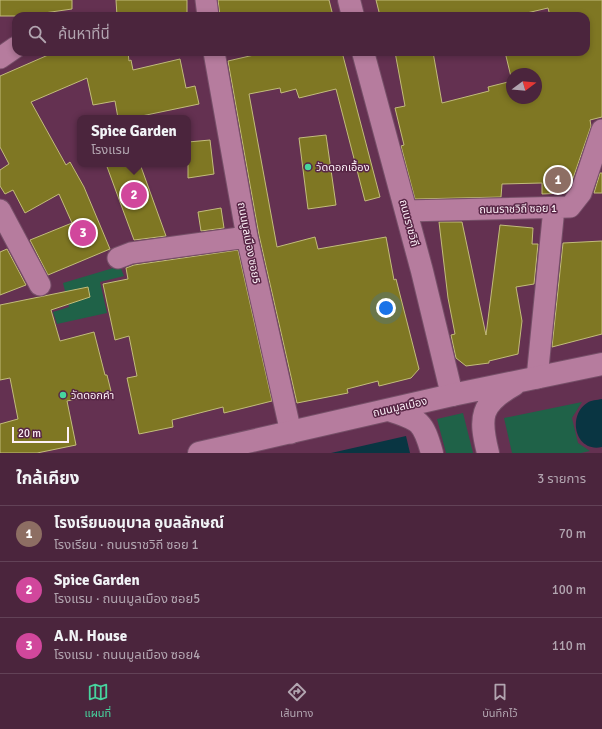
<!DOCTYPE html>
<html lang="th">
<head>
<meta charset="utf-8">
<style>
	:root { --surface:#4b253d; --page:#553148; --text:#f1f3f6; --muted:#b2a5b0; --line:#624257; --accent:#47d49e }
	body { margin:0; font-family:Signika,"Noto Sans Thai",sans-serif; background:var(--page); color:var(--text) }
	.compass { position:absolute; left:506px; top:68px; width:36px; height:36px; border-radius:50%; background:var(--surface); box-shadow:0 2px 6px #0003; rotate:74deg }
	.scale { position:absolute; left:12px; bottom:10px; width:57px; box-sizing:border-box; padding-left:4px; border:2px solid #fdf0f7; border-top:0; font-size:11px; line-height:14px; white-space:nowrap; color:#fdf0f7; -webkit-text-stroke:3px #582646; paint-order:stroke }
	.you { position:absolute; left:386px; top:308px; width:14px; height:14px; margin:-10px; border:3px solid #fff; border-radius:50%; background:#1a73e8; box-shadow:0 0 0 6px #1a73e833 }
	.badge { display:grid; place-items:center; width:26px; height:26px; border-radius:50%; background:var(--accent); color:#fff; font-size:13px; font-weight:700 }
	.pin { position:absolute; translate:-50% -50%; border:2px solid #fff; box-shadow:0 1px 4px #0006 }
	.popup { position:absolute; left:77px; top:115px; width:114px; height:52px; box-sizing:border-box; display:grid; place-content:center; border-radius:8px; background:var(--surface); filter:drop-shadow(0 1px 3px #0005); font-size:13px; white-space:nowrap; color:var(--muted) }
	.popup b { font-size:15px; color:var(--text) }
	.popup::after { content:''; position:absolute; left:50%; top:100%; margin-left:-8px; border:8px solid transparent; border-top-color:var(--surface) }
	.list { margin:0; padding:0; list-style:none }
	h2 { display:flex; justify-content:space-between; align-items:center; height:52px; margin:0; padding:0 16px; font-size:17px }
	h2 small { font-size:13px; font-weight:400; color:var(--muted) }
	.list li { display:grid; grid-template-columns:26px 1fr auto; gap:12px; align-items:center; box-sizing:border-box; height:56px; padding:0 16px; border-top:1px solid var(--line) }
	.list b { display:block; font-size:15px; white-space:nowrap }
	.list p { margin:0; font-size:13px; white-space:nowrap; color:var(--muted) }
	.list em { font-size:13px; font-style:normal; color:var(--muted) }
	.icon { flex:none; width:22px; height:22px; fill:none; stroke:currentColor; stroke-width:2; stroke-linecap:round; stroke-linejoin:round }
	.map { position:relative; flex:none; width:602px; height:453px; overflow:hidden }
	.search { position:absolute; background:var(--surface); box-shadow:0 2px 6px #0003; left:12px; right:12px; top:12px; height:44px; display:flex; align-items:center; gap:10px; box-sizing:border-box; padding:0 14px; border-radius:12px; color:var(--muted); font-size:15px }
	.sheet { height:220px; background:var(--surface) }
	nav { display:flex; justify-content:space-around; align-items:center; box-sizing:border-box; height:56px; border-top:1px solid var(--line); background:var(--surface); font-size:11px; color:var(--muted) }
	nav a { display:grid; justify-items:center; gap:2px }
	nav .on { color:var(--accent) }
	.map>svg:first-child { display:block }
	.green { fill:#1f6248 }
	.water { fill:#093542 }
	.building { fill:#7f7723; stroke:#c2bc7b }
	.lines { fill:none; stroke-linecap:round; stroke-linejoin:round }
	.minor-casing { stroke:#764f68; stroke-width:23 }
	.tertiary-casing { stroke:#764f68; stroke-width:24 }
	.secondary-casing { stroke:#764f68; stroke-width:24 }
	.minor { stroke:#b67c9e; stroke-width:21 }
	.tertiary { stroke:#b67c9e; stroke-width:22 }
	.secondary { stroke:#b67c9e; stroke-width:22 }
	.poi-dot { fill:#47d49e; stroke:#582646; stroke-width:1.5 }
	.labels { text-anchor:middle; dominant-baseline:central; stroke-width:3; stroke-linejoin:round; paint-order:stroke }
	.poi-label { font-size:11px; fill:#fdf0f7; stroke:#582646; text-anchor:start }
	.street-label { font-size:11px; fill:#fdf0f7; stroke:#582646 }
</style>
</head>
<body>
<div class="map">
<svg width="602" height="453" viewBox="0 0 602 453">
	<rect width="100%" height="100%" fill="#643151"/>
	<path class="green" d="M120,266l4,10 -24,6 7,31 -50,11 -4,-12 16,-5 -6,-24z
		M582,402l-10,16 6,25 12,8 -9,2h-69l-8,-35z
		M463,413l10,40h-27l-9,-34z"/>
	<path class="water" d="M602,399v48c-27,6 -35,-31 -15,-44 4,-3 10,-3 15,-4z
		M406,436l4,17h-79z"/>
	<path class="building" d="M0,0h72v9l-28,4 1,3h-45z
		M116,0h71v16h-70z
		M218,0h111l4,16h-113z
		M376,0h226v117l-12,3 1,6 -21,61 -5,6 -23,1v-11l-40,1 -1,13 -86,2 -14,-53 3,-1 -9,-37 10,-2 -10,-54h38l9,51 47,-12 -1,-4 24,-6v17h24v-24h-24v7l-7,-29h81v-36h-36l-2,-8 -34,8h-134z
		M55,52h73l1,9 2,-1 2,10 47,-11 6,29 9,-2 4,18 -67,14h-14l-3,-17 -22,4 -6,-27 -56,24 35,63 4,-3 14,25 26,62 -62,26 -18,-35 42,-17 -13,-29 -34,19 -12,-23 -8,4 -5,-8v-16l9,-6 -9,-17v-71z
		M267,52h75l38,145 -15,4 -29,-112 -37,9 -3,-9 -15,4 -1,-5 -31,6 28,153 38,-10 3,12 68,-12 8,43 2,-1 23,90 -8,9 -32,8 -1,-5 -31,8 1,4 -51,10 -38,-168 -31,-174z
		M326,135l10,70 -28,4 -9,-71z
		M210,140l4,34 -26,4v-36z
		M106,164h34l26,72 -32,4z
		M600,173h2v20h-8z
		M221,208l3,20 -23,3 -3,-19z
		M439,222h23l24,113 14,-110 33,3 -1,16h6l-4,40 -18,3 6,34 -4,33 -29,7v2l-23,3 -10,-8 -5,-23 4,-1 -7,-36z
		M602,241v93l-50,13 11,-104z
		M7,249l19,36 -26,10v-43z
		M238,250l34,151 -48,12 -1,-6 -51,13 1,7 -34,7 -12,-56 10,-2 -8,-40 -14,4 -12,-56 25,-5 -2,-11 8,-3z
		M88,287l2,10 -39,13 9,31 34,-9 11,43h2l4,16 -44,10 9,44 -39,8h-37v-29l18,-5 -8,-41 -10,2v-75z"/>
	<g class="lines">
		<defs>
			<path id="minor" d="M206,0l2,16
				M214,52l33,185 44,196
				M0,58l16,-11
				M0,210l40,75
				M406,211l164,-4 11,-14 21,-63
				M118,258l13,-5 116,-16
				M537,378l17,-170"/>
			<path id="tertiary" d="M349,0l4,16
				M363,52l59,219 30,124"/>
			<path id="secondary" d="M389,410c31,10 34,11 43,43
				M199,453l253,-58 150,-31
				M488,453c-9,-36 -8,-49 26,-68"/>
		</defs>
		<use href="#minor" class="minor-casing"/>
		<use href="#tertiary" class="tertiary-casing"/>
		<use href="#secondary" class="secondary-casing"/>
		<use href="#minor" class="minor"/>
		<use href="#tertiary" class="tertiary"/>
		<use href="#secondary" class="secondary"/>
	</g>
	<g class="poi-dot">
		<circle cx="308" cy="167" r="4"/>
		<circle cx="63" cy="395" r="4"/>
	</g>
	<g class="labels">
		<g class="poi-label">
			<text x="316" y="167">วัดดอกเอื้อง</text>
			<text x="71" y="395">วัดดอกคำ</text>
		</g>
		<g class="street-label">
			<text transform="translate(518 209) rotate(-1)">ถนนราชวิถี ซอย 1</text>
			<text transform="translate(409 223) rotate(75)">ถนนราชวิถี</text>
			<text transform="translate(249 243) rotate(79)">ถนนมูลเมือง ซอย5</text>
			<text transform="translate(400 407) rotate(-13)">ถนนมูลเมือง</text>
		</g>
	</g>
</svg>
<svg class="compass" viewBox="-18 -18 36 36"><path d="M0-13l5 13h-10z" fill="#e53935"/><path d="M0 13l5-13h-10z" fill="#b2a5b0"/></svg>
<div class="scale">20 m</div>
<div class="you"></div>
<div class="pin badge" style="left:558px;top:180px;background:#8d6e63">1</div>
<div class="pin badge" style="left:134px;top:195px;background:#d1479c">2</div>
<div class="popup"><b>Spice Garden</b>โรงแรม</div>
<div class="pin badge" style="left:83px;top:233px;background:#d1479c">3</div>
<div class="search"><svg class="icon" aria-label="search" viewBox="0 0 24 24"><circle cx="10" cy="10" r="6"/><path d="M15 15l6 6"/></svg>ค้นหาที่นี่</div>
</div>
<section class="sheet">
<h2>ใกล้เคียง<small>3 รายการ</small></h2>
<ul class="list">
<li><span class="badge" style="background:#8d6e63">1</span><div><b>โรงเรียนอนุบาล อุบลลักษณ์</b><p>โรงเรียน · ถนนราชวิถี ซอย 1</p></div><em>70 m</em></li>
<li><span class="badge" style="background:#d1479c">2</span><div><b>Spice Garden</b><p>โรงแรม · ถนนมูลเมือง ซอย5</p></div><em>100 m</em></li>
<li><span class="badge" style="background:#d1479c">3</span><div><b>A.N. House</b><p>โรงแรม · ถนนมูลเมือง ซอย4</p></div><em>110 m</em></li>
</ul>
</section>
<nav>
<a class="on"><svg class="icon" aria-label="map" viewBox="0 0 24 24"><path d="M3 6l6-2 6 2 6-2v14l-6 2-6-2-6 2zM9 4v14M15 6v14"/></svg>แผนที่</a>
<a><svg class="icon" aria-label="directions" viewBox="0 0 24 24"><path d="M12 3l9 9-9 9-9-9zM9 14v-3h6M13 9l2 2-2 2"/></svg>เส้นทาง</a>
<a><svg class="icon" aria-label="saved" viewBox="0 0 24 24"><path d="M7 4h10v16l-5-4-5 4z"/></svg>บันทึกไว้</a>
</nav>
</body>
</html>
